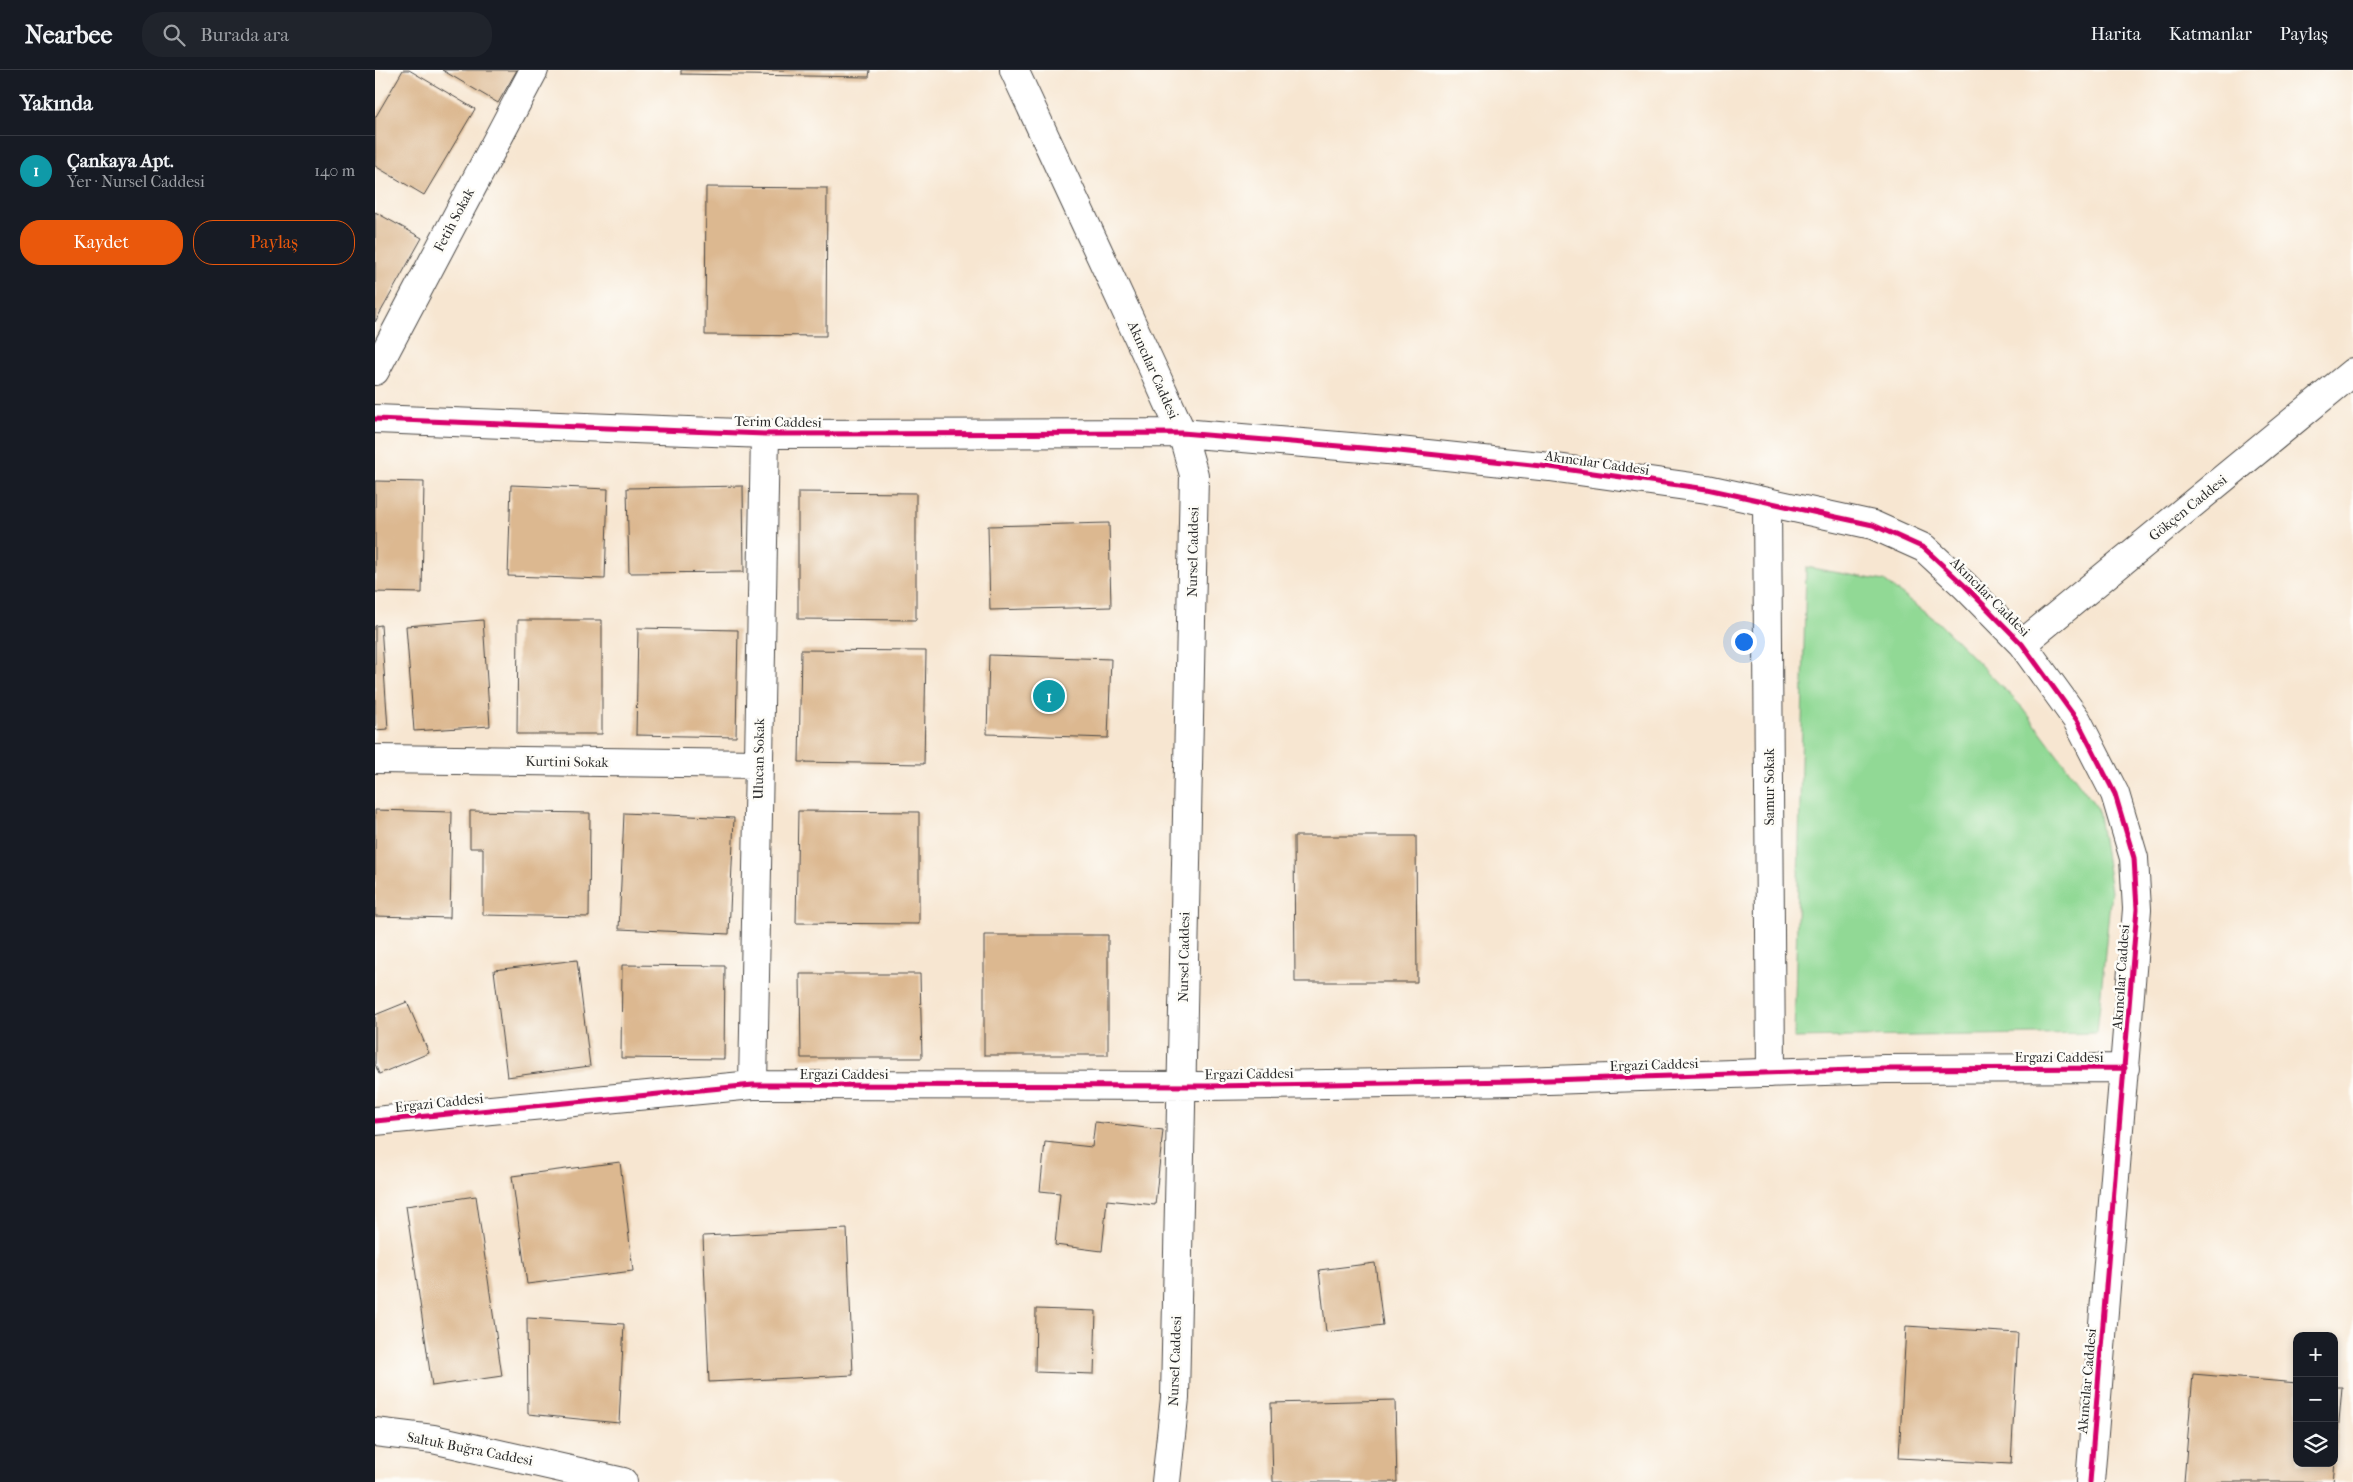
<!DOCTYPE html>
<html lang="tr">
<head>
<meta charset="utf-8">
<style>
	:root { --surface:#171b24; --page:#20242c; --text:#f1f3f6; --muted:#9ea1a6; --line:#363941; --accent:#ea580c }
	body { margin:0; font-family:"IM FELL French Canon",serif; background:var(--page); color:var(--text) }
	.controls { position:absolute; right:15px; bottom:15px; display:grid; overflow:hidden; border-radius:10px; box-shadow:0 2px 8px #0003 }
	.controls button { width:45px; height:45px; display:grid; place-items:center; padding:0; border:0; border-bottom:1px solid var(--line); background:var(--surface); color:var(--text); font:25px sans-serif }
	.you { position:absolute; left:1368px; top:571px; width:18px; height:18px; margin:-12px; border:4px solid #fff; border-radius:50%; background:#1a73e8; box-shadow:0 0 0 8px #1a73e833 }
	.badge { display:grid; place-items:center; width:32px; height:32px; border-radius:50%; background:var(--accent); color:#fff; font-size:16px; font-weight:700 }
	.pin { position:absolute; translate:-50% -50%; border:2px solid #fff; box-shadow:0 1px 5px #0006 }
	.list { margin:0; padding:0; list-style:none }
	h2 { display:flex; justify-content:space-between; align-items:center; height:65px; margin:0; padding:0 20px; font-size:21px }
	h2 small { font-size:16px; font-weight:400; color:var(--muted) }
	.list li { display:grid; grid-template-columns:32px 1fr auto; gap:15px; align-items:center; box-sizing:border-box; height:70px; padding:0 20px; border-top:1px solid var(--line) }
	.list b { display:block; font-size:19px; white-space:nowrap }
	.list p { margin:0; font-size:16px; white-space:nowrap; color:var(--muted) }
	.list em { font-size:16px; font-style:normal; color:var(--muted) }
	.actions { display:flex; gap:10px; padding:15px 20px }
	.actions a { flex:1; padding:11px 0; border:1px solid var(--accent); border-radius:20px; text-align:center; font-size:18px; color:var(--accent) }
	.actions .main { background:var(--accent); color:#fff }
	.icon { flex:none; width:28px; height:28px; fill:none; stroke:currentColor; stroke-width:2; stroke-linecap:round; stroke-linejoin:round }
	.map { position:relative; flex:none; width:1978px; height:1412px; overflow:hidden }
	header { display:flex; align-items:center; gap:30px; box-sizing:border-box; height:70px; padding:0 25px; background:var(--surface); border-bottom:1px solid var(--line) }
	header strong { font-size:24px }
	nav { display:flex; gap:28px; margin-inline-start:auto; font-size:18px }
	.search { width:350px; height:45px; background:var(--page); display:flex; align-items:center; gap:12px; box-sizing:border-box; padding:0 18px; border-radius:20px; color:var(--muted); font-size:19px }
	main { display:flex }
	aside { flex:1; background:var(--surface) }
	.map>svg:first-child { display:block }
	.green { fill:#91d995; stroke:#5e8260 }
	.building { fill:#dcb890 }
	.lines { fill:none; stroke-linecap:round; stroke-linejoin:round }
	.minor-casing { stroke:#4a4744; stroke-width:30 }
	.minor { stroke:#fff; stroke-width:28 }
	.cycleway-casing { stroke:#fdfcf7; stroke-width:8 }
	.cycleway { stroke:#d6006c; stroke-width:5 }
	.labels { text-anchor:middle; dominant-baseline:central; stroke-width:5; stroke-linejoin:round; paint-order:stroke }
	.street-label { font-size:14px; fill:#2b2b2b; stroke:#fdfcf7 }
</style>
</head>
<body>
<header>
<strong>Nearbee</strong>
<div class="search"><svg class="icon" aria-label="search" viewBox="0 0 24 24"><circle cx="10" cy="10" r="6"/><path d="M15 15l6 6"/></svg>Burada ara</div>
<nav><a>Harita</a><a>Katmanlar</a><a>Paylaş</a></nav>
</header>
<main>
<aside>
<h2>Yakında<small></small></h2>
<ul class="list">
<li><span class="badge" style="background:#0f9aa8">1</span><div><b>Çankaya Apt.</b><p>Yer · Nursel Caddesi</p></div><em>140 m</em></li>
</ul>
<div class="actions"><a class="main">Kaydet</a><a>Paylaş</a></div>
</aside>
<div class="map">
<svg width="1978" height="1412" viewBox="0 0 1978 1412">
	<rect width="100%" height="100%" fill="#fdfcf7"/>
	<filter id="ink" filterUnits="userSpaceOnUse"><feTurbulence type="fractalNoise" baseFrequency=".02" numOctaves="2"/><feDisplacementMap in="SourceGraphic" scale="10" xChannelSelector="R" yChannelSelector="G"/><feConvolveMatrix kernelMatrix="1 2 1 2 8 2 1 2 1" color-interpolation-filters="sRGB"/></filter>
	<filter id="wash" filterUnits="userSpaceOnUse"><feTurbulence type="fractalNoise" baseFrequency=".0096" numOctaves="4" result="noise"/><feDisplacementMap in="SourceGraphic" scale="20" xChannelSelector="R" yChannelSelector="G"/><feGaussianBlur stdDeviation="1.12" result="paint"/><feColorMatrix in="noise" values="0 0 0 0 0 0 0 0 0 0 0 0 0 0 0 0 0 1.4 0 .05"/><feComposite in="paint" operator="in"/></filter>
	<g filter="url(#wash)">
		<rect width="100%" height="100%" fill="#f7e6d1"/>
		<path class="green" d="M1431,497l78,14 53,40 86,87 75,101 13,82 -14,142 -303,5z"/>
		<g id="blocks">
			<path class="building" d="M28,0h6l66,39 -51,86 -49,-29v-48z
				M67,0h75l-19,33z
				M306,0h189l-1,7 -188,-3z
				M331,117l121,1 -1,148 -121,-1z
				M0,142l47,26 -47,84z
				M0,411l49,1 -2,111 -47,-1z
				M136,415l97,4 -3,90 -97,-3z
				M368,416l1,86 -115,1 -2,-85z
				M423,422l118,1v127l-118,-1z
				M734,453l2,84 -121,3 -2,-84z
				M108,550l7,106 -76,5 -8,-105z
				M143,550h84v114h-85z
				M6,555l7,104 -13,1v-104z
				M263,558l100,2 -2,107 -100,-2z
				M426,580l125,1 -2,113 -125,-2z
				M614,585l122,4 -3,79 -121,-4z
				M0,740l77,2 -2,106 -75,-2z
				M95,741l120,2 -1,104 -106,-2v-67h-13z
				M423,741l121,1v112l-123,-1z
				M249,743l110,5 -5,116 -110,-5z
				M919,766h122l1,146h-122z
				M609,865h124v120h-124z
				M202,890l13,106 -83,11 -13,-107z
				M247,895l103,1 -1,93 -103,-1z
				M425,904h120l2,84h-121z
				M32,932l22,51 -50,21 -4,-10v-49z
				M720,1052l68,8 -8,75 -48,-5 -5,51 -47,-6 5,-52 -20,-2 5,-49 47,5z
				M245,1092l13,109 -106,13 -15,-108z
				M101,1126l26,180 -70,10 -26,-180z
				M472,1159l6,146 -144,7 -6,-146z
				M1000,1193l8,62 -57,7 -7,-62z
				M661,1239l60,2 -2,63 -59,-2z
				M152,1248l97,6 -5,99 -91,-9z
				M1531,1256l112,7 -7,131 -112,-6z
				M1818,1304l104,9v80h38l-2,19h-149z
				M1959,1317h8l-6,69h-2z
				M1020,1330l2,82h-124l-2,-79z"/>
		</g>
	</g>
	<g filter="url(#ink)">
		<use href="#blocks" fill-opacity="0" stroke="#4a4744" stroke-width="1"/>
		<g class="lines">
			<defs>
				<path id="minor" d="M639,0l140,301 28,62 12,42 -19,923 -9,84
					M0,301l159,-301
					M0,349l390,15 417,-1 217,18 151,16 157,22 166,36 51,23 41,38 57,58 55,76 38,74 19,64 3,51 -47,573
					M1392,432l4,571
					M1647,574l331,-272
					M0,689l384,5
					M378,1015l12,-651
					M0,1051l378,-36 456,1 309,-5 367,-12 240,-1
					M0,1362l58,7 190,43"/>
			</defs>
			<use href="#minor" class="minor-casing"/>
			<use href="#minor" class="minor"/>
			<defs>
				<path id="cycleway" d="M0,349l390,15 417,-1 217,18 151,16 157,22 166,36 51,23 41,38 57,58 55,76 38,74 19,64 3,51 -47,573
					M0,1051l378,-36 456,1 309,-5 367,-12 240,-1"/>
			</defs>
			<use href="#cycleway" class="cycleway-casing"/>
			<use href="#cycleway" class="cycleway"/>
		</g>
	</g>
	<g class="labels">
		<g class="street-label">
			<text transform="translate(79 150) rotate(-62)">Fetih Sokak</text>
			<text transform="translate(778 300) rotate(66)">Akıncılar Caddesi</text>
			<text transform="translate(403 352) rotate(1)">Terim Caddesi</text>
			<text transform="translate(1222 393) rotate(8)">Akıncılar Caddesi</text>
			<text transform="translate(1813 438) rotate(-39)">Gökçen Caddesi</text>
			<text transform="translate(818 482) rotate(-89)">Nursel Caddesi</text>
			<text transform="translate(1615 527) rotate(45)">Akıncılar Caddesi</text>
			<text transform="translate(384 689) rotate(-89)">Ulucan Sokak</text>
			<text transform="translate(192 692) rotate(1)">Kurtini Sokak</text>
			<text transform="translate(1394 717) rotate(-90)">Samur Sokak</text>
			<text transform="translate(809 887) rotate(-89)">Nursel Caddesi</text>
			<text transform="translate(1746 907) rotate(-86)">Akıncılar Caddesi</text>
			<text x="1684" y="987">Ergazi Caddesi</text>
			<text transform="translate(1279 995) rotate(-2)">Ergazi Caddesi</text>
			<text x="469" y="1004">Ergazi Caddesi</text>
			<text transform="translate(874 1004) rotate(-1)">Ergazi Caddesi</text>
			<text transform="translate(64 1033) rotate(-6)">Ergazi Caddesi</text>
			<text transform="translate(800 1291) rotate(-88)">Nursel Caddesi</text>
			<text transform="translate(1712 1311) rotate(-85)">Akıncılar Caddesi</text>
			<text transform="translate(95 1379) rotate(11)">Saltuk Buğra Caddesi</text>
		</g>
	</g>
</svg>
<div class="controls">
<button>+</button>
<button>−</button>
<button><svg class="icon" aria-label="layers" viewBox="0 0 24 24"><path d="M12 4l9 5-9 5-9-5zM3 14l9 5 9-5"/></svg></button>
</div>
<div class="you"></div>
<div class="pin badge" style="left:674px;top:626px;background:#0f9aa8">1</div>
</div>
</main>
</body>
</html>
